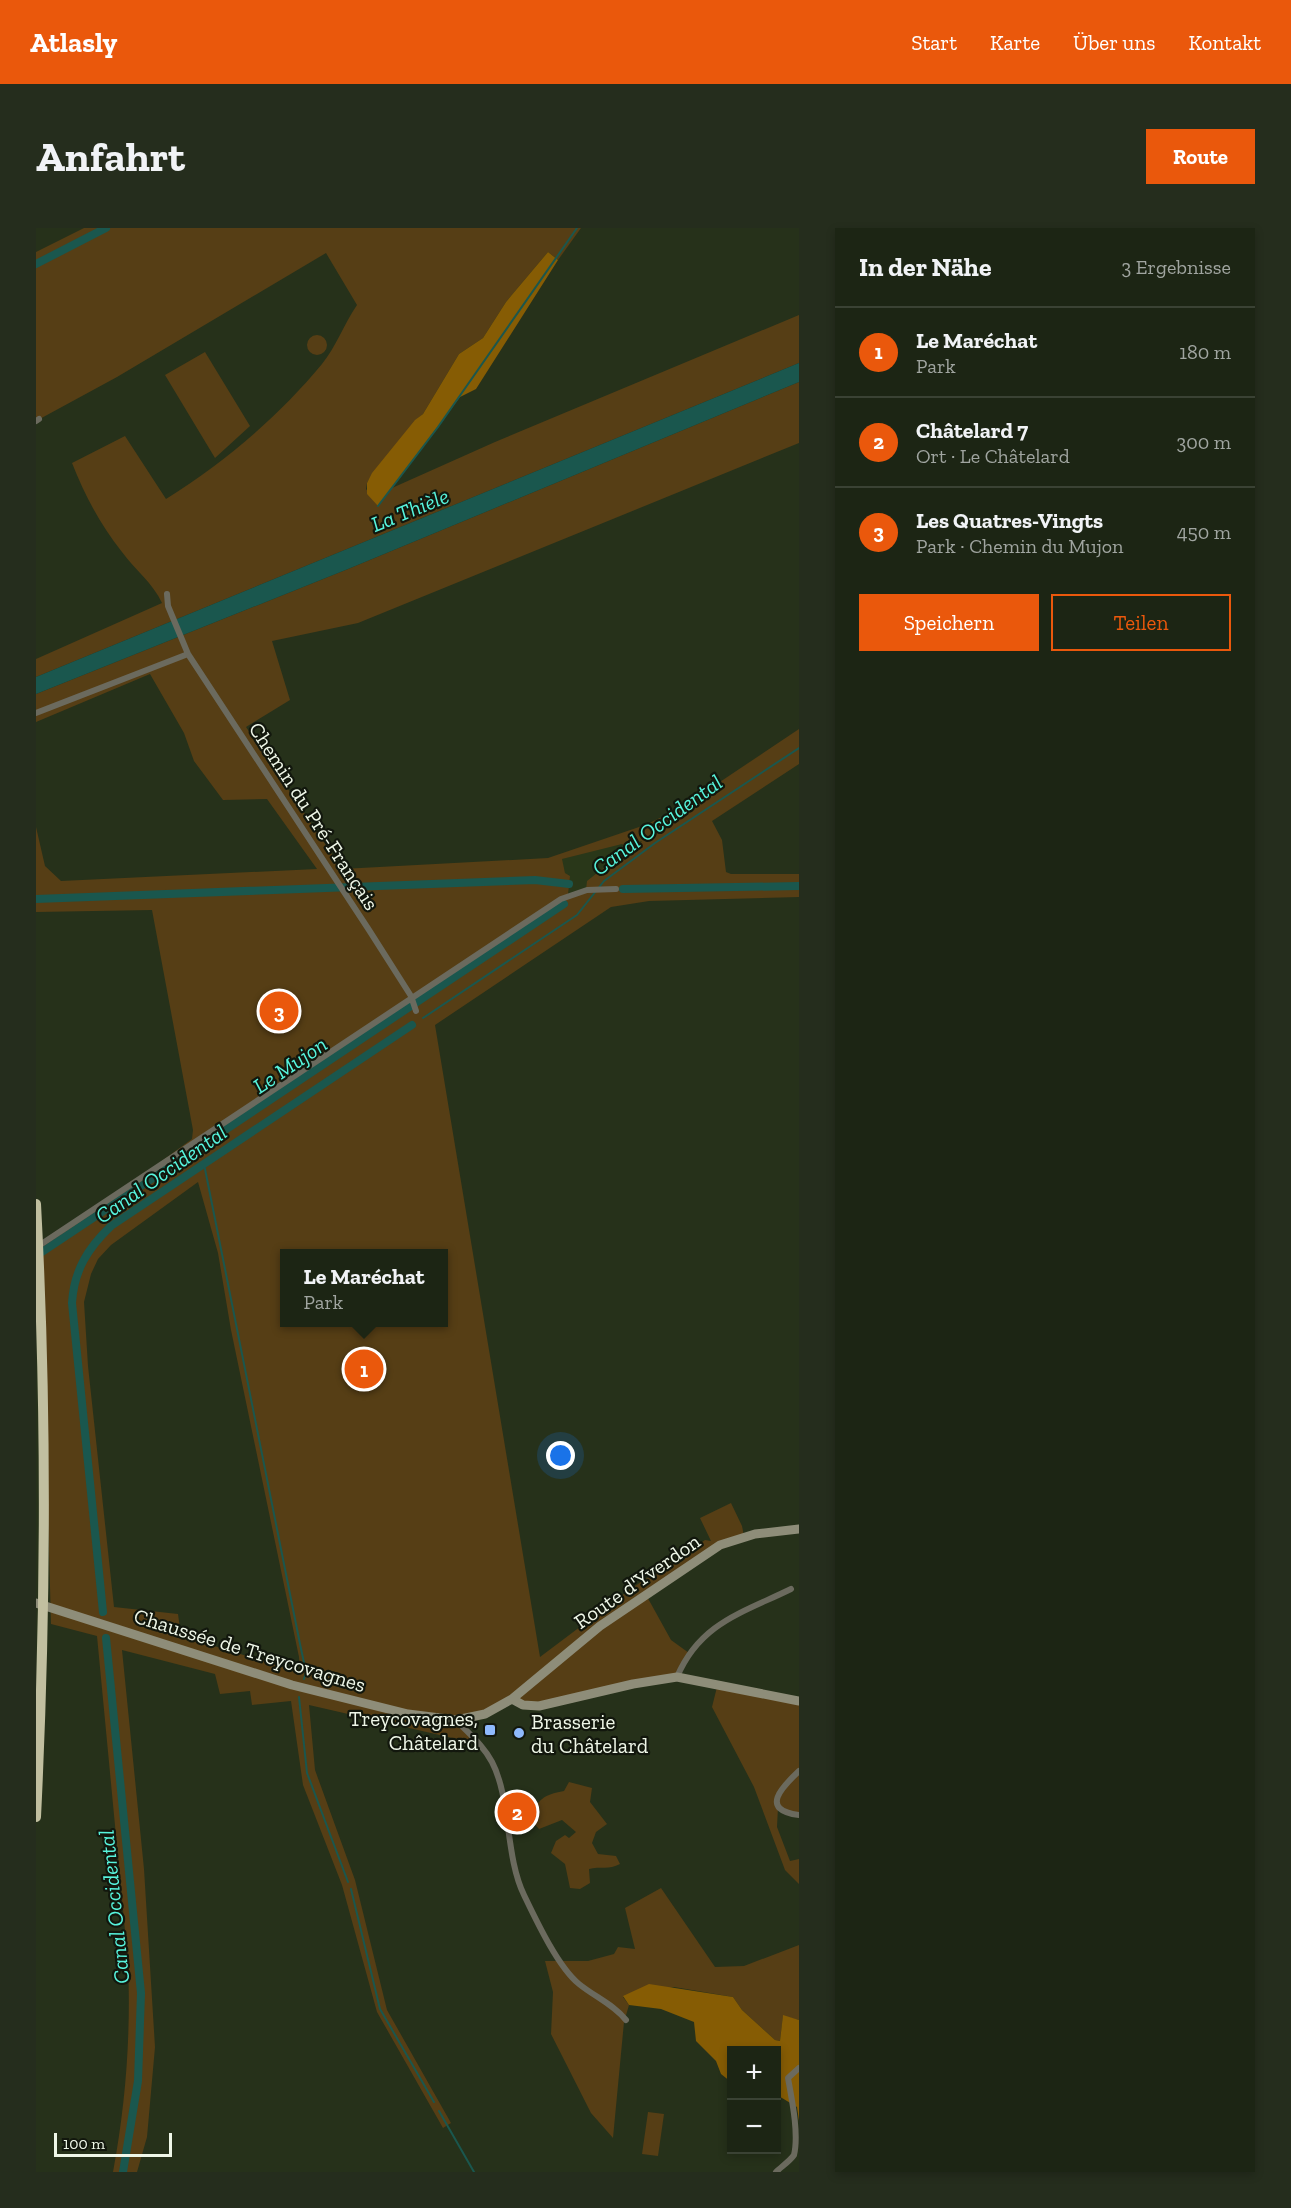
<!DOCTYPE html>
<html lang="de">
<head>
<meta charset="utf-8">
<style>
	:root { --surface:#1c2514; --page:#252d1d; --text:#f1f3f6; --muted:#a0a5a0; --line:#3a4234; --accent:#ea580c }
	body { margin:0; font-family:"Zilla Slab",serif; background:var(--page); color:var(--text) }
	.controls { position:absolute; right:18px; bottom:18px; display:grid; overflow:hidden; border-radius:0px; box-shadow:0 3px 9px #0003 }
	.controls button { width:54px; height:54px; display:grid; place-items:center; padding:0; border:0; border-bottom:2px solid var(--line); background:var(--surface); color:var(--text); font:30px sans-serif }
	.scale { position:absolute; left:18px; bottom:15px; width:118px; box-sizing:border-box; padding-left:6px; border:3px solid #eff7e8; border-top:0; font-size:16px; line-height:21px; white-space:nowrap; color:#eff7e8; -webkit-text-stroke:4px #12170d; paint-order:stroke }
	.you { position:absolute; left:525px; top:1228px; width:21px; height:21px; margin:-15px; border:4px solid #fff; border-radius:50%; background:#1a73e8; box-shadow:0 0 0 9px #1a73e833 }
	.badge { display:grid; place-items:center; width:39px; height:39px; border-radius:50%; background:var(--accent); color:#fff; font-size:20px; font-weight:700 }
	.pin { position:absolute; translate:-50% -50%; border:3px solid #fff; box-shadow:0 2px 6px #0006 }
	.popup { position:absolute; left:244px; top:1021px; width:168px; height:78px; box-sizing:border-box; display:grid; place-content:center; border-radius:0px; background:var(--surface); filter:drop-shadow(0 2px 4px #0005); font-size:20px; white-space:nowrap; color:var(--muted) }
	.popup b { font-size:22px; color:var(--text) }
	.popup::after { content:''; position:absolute; left:50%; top:100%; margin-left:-12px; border:12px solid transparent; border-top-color:var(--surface) }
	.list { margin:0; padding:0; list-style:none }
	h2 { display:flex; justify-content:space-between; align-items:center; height:78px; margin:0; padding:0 24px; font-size:26px }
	h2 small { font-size:20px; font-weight:400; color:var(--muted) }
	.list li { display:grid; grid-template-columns:39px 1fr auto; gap:18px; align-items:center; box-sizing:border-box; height:90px; padding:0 24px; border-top:2px solid var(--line) }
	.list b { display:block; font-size:22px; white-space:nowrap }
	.list p { margin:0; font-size:20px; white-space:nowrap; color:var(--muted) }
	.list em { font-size:20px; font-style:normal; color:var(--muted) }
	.actions { display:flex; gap:12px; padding:18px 24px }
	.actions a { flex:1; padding:14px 0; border:2px solid var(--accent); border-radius:0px; text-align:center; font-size:21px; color:var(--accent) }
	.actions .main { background:var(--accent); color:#fff }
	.map { position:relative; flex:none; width:763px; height:1944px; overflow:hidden; border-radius:0px }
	header { display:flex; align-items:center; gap:36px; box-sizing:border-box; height:84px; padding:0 30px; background:var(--accent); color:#fff }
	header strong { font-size:28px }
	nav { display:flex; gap:33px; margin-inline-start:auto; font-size:21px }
	.intro { display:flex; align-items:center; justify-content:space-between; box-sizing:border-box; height:144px; padding:0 36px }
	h1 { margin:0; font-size:42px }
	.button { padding:15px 27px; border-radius:0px; background:var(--accent); color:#fff; font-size:21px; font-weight:700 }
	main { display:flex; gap:36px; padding:0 36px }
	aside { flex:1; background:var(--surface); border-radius:0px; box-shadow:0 3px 9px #0003 }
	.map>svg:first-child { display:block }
	.built { fill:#293719 }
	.green { fill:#563e15; fill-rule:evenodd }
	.forest { fill:#865c04 }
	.water { fill:#1a574e }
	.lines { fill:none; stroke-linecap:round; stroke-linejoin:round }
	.stream { stroke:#1a574e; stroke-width:2 }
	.canal { stroke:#1a574e; stroke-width:8 }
	.street { stroke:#6b6a5e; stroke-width:6 }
	.secondary { stroke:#8e8d79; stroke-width:9 }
	.highway { stroke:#c1bfa0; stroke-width:10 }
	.poi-dot { fill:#8eb9fc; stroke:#12170d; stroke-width:2 }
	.labels { text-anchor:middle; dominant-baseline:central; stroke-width:4.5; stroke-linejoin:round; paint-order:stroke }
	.street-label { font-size:21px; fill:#eff7e8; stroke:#12170d }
	.poi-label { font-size:21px; fill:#eff7e8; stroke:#12170d; text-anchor:end }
	.water-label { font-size:22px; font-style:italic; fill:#57f4dd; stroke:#12170d }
</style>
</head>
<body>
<header>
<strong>Atlasly</strong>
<nav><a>Start</a><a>Karte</a><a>Über uns</a><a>Kontakt</a></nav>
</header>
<div class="intro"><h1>Anfahrt</h1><a class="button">Route</a></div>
<main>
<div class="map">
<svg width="763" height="1944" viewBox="0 0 763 1944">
	<rect width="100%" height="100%" fill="#26311a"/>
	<path class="built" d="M596,612l10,1 -1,5 -54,44 -19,6 2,-20 -5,-3 -4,-14z"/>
	<path class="green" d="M48,0h497l-23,32 -10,-8 -42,50 -23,36 -24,16 -36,60c-12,9 -17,22 -27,33 -11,11 -21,22 -29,36l-1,6 12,16 14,-17 103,-46 304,-127v48l-763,314v-18l126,-56c-9,-20 -27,-33 -40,-51 -22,-28 -37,-56 -50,-89l53,-27 41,63c58,-36 112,-82 156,-135 14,-17 22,-40 35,-59l-31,-52 -209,124 -81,44v-169z
		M271 117a10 10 0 1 1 20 0a10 10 0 1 1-20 0Z
		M169,124l45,74 -35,32 -50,-83z
		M763,154v61l-441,180 -86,18 18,59 -44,27 96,142 206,-11 97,-33 36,-17 118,-79v35l-87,57 10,19 4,32 5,2h68v23l-150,4 -38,6 -176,118 105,632 89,-67 76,-50 6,1 -11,-23 31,-15 11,23 2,10 -99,57 26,47 18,13 -12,24 -138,29 -27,-7 -55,21 13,14v8l-161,-37 6,65 40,110 32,130 64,113 -8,5 -66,-116 -35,-127 -39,-100 -12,-84 -39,4 -2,-14 -30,3 -5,-20 -93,-24 22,219 11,178 -8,90 -10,35h-24c13,-70 18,-138 15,-210l-31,-326 -46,-12 -10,-375 151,-110 1,-9 -41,-220 -116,2v-85l9,39 16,15 256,-12 -50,-70 -44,1 -29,-39 -10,-28 -34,-59 -114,48v-28l312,-125zM596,613l2,2 8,-2 -9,10 -7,-1 -39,31 -1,9 -18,5 2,-19 -5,-3 -3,-14 60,-15 3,2zM162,954l20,71 13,77 68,327 1,15 -119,-36 -3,-22 -64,-7 -26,-241 -4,-64 7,-28 7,-15 13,-14zM248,1026h159v68h-159z
		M682,1455l81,18v114l-21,-8 -1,20 13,34 9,-2v25l-14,-14 -31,-83 -42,-80z
		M533,1554l23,6 -2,14 17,22 -11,8 -4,11 6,11 18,2 4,8c-11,6 -20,2 -31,5l1,14 -10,6 -10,-1 -5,-24 -14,-11 5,-12 9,-6 4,3 7,-6 -14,-12 -23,9 -9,-10c8,-20 13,-24 34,-28z
		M625,1660l54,79 29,-1 55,-21v75l-16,-4 -3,25 -5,-1 -33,-30 -9,-13 -59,-10 -51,10 6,8 -5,17 -11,116 -22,-25 -40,-79 2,-42 -8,-31h43l26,-7 4,-7 17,2 -10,-41z
		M612,1884l16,2 -6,42 -16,-2z"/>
	<path class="forest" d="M512,24l10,8 -82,129 -16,8 -82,109 -11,-12v-11l5,-10 43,-53 8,-6 36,-60 24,-16 23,-36z
		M613,1756l84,13 9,13 33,30 5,1 3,-26 16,5v101l-2,-14 -20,-12 -1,-45h-44l-1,32 -10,-8 -5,-13 -20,-20 -2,-19 -33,-13 -32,-4 -6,-9z"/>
	<path class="water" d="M763,135v19l-451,187 -312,125v-17z"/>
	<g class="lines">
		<path class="stream" d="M342,278l60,-79 139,-199
			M387,790l154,-103 27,-34 51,-38 144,-95
			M168,936l96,480 6,28 -2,7
			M263,1469l8,76 41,109
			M315,1661l29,120 54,93
			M403,1883l35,61"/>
		<path class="canal" d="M0,36l70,-36
			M587,661l176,-3
			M0,671l499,-19 34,4
			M0,1028l528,-352
			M67,1384l-31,-309c2,-33 16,-55 39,-77l301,-201
			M70,1410l35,355 -3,88 -15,91"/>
		<path class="street" d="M0,193l3,-2
			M131,366l1,12 20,48 181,276 42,66 5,15
			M0,485l152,-59
			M1,1019l524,-348 26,-9 29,-1
			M641,1449c23,-54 65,-64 114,-88
			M420,1492c13,14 27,25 36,42 19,36 13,94 32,133 12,25 34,72 55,89 16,13 34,20 47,36
			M763,1543c-17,16 -40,39 0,44
			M740,1944c5,-5 14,-11 18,-17 5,-21 -2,-55 -6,-77l11,-10"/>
		<path class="secondary" d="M0,1375l256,82 116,29 48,6 29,-6 27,-15 88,-73 120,-81 35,-11 44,-5
			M476,1471l11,6 16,1 94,-22 44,-7 122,24"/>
		<path class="highway" d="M0,976c11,205 10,409 0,613"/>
	</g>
	<g class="poi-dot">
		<rect x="448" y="1496" width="12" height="12" rx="3"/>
		<circle cx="483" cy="1505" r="6"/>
	</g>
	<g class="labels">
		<g class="street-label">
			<text transform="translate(278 588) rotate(57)">Chemin du Pré-Français</text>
			<text transform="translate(601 1353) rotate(-35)">Route d'Yverdon</text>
			<text transform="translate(214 1422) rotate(17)">Chaussée de Treycovagnes</text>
		</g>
		<g class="poi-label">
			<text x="442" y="1490">Treycovagnes,<tspan x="442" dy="24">Châtelard</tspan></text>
			<text x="495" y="1493" text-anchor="start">Brasserie<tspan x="495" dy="24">du Châtelard</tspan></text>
		</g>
		<g class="water-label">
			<text transform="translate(374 282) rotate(-22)">La Thièle</text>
			<text transform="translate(621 597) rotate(-36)">Canal Occidental</text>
			<text transform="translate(254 837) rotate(-34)">Le Mujon</text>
			<text transform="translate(125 946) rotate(-35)">Canal Occidental</text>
			<text transform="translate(78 1679) rotate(-96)">Canal Occidental</text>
		</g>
	</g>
</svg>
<div class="controls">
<button>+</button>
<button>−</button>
</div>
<div class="scale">100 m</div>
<div class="you"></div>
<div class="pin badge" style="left:328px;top:1141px">1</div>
<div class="popup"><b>Le Maréchat</b>Park</div>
<div class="pin badge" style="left:481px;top:1584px">2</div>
<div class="pin badge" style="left:243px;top:783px">3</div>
</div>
<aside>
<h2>In der Nähe<small>3 Ergebnisse</small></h2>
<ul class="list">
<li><span class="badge">1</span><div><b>Le Maréchat</b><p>Park</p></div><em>180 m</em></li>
<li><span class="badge">2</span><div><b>Châtelard 7</b><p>Ort · Le Châtelard</p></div><em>300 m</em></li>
<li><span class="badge">3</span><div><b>Les Quatres-Vingts</b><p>Park · Chemin du Mujon</p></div><em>450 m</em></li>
</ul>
<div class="actions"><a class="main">Speichern</a><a>Teilen</a></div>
</aside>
</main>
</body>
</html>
